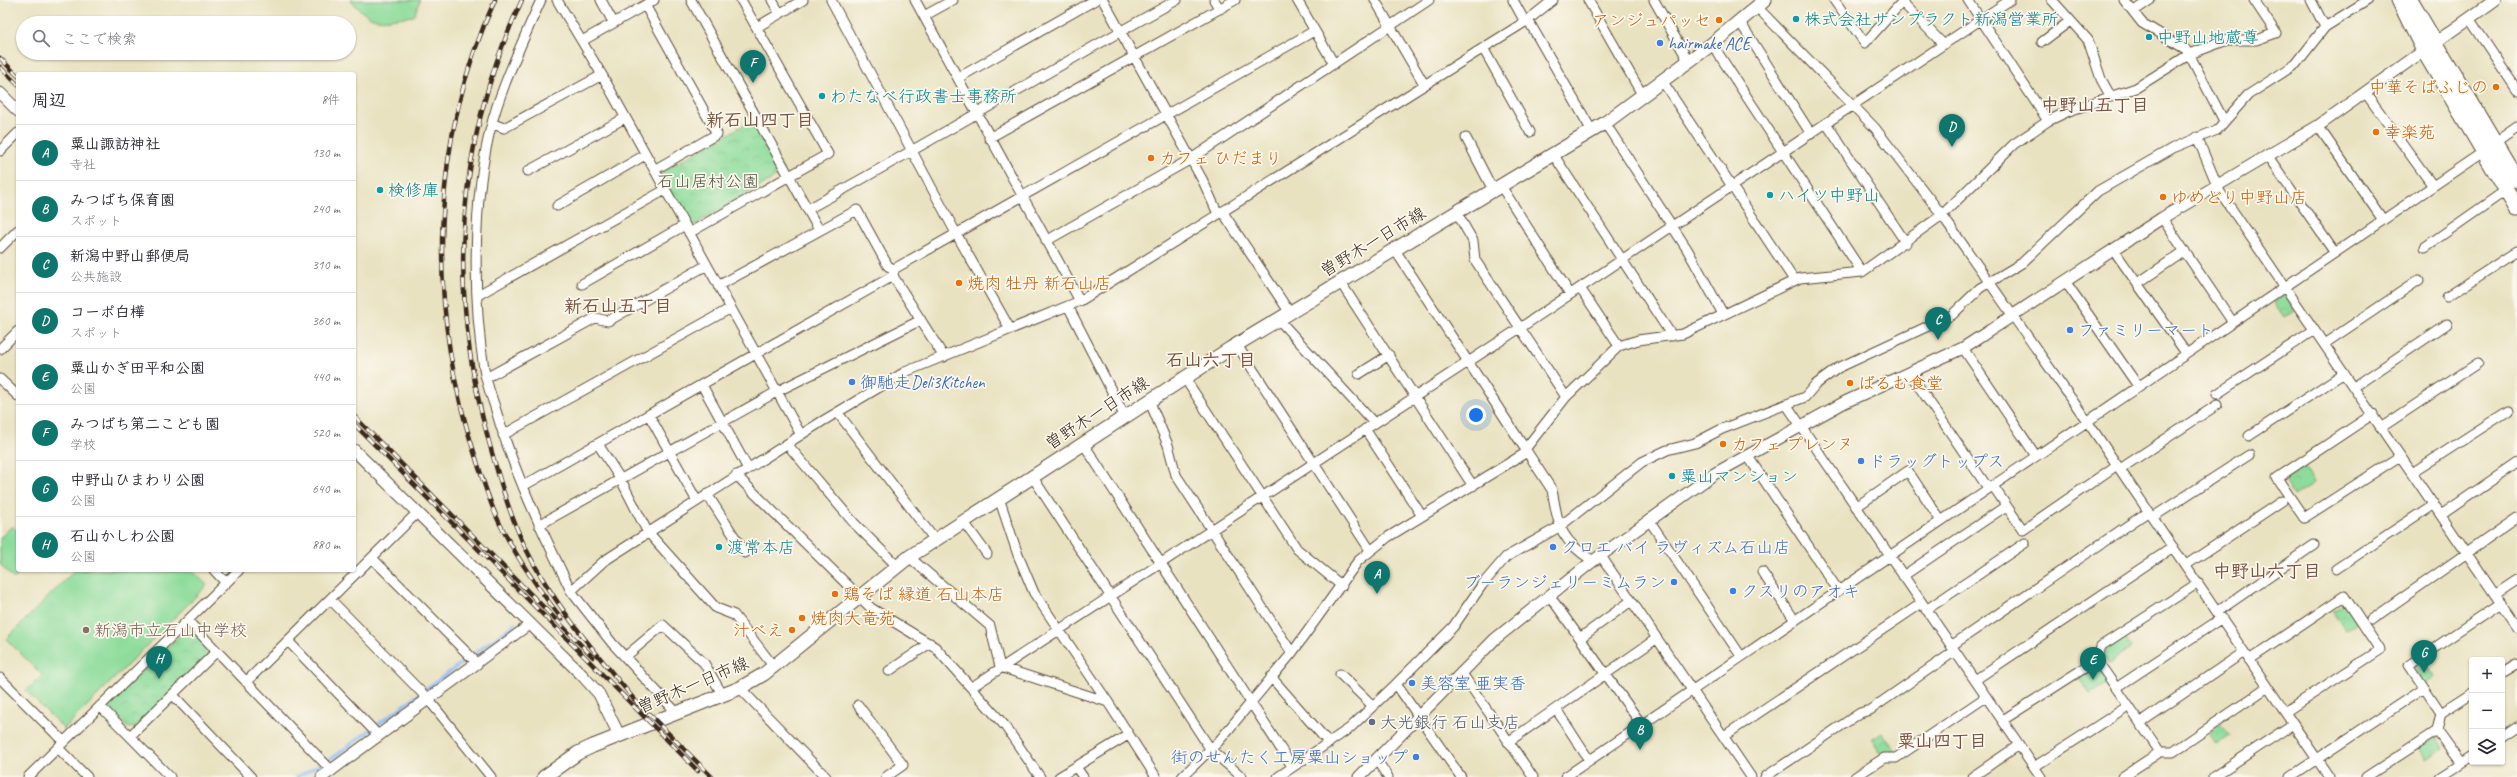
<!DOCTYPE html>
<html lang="ja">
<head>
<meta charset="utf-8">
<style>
	:root { --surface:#fff; --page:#f7f7f7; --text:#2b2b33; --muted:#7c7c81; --line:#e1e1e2; --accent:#0f766e }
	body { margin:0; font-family:Caveat,"Klee One",sans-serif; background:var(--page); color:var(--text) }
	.controls { position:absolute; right:12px; bottom:12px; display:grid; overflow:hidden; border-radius:4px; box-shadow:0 1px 3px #0004 }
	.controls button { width:36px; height:36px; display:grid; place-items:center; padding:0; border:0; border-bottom:1px solid var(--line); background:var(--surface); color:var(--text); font:20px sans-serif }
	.you { position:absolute; left:1476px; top:415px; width:14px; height:14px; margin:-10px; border:3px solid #fff; border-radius:50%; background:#1a73e8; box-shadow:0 0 0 6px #1a73e833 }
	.badge { display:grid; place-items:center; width:26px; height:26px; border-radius:50%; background:var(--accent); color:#fff; font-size:13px; font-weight:700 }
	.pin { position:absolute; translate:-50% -33px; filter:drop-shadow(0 1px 2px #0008) }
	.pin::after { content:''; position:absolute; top:21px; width:14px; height:12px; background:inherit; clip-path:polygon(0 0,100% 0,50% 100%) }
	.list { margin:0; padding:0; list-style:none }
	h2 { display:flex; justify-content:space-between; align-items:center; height:52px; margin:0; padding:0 16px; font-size:17px }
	h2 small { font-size:13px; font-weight:400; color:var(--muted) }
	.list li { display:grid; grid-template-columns:26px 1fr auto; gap:12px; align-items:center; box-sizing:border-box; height:56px; padding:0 16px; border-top:1px solid var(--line) }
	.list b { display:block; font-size:15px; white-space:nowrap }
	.list p { margin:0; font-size:13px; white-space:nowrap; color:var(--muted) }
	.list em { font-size:13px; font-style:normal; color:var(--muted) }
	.icon { flex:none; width:22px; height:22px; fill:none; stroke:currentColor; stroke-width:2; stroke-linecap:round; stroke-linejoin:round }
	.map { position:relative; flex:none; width:2517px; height:777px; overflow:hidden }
	.search { position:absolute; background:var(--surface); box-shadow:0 1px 3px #0004; left:16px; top:16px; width:340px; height:44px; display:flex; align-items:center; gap:10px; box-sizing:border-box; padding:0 14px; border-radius:22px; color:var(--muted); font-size:15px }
	.panel { position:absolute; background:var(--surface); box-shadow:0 1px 3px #0004; left:16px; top:72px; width:340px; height:500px; border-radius:4px }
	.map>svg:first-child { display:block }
	.park { fill:url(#park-crowns); stroke:#64835c }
	.pitch { fill:#8edc9b; stroke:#64835c }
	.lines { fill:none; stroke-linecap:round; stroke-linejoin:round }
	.stream { stroke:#8bbbf7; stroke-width:3 }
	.minor-casing { stroke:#554636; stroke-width:11 }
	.tertiary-casing { stroke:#554636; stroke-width:13 }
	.secondary-casing { stroke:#554636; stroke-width:15 }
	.primary-casing { stroke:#554636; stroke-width:17 }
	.minor { stroke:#fff; stroke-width:9 }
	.tertiary { stroke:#fff; stroke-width:11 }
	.secondary { stroke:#fff; stroke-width:13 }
	.primary { stroke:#fff; stroke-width:15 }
	.rail-casing { stroke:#3b2a1e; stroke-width:4.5 }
	.rail { stroke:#fbf7ec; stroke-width:3; stroke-dasharray:9; stroke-linecap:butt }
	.culture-dot { fill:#0f9aa8; stroke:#fbf7ec; stroke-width:1.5 }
	.food-dot { fill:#e8710a; stroke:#fbf7ec; stroke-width:1.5 }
	.shop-dot { fill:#3f7fe0; stroke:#fbf7ec; stroke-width:1.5 }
	.education-dot { fill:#8d6e63; stroke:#fbf7ec; stroke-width:1.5 }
	.service-dot { fill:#5c6f8a; stroke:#fbf7ec; stroke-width:1.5 }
	.labels { text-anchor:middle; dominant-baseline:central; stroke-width:3.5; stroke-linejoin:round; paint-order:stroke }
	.culture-label { font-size:17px; fill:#0d838f; stroke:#fbf7ec; text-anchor:start }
	.food-label { font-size:17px; fill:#c56008; stroke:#fbf7ec; text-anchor:start }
	.shop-label { font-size:17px; fill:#366cbe; stroke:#fbf7ec; text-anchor:start }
	.park-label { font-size:17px; fill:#50563d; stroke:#fbf7ec }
	.street-label { font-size:17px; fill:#3b2a1e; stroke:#fbf7ec }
	.education-label { font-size:17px; fill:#785e54; stroke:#fbf7ec; text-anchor:start }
	.service-label { font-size:17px; fill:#4e5e75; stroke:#fbf7ec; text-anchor:start }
	.neighbourhood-label { font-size:18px; font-weight:bold; fill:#77503e; stroke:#fbf7ec }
</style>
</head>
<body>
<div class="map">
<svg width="2517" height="777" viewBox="0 0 2517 777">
	<defs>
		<pattern id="park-crowns" width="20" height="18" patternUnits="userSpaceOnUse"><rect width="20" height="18" fill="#8edc9b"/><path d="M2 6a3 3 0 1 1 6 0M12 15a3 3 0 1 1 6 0" fill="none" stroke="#7bbd85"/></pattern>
	</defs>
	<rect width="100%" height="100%" fill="#fbf7ec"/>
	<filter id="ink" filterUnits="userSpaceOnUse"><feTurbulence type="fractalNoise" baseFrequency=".025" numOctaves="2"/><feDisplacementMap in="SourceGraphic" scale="8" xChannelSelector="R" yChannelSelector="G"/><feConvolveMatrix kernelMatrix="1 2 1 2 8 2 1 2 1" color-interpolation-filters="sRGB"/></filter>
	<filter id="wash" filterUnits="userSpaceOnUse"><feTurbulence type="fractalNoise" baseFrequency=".012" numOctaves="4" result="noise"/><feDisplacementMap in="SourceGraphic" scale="16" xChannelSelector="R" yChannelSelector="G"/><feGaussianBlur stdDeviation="0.9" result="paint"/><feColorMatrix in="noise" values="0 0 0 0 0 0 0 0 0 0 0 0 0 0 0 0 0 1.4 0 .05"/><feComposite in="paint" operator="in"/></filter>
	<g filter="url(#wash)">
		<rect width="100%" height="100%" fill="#e9e2c1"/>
		<path class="park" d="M754,119l30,53 -90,53 -5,-1 -27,-48v-4z
			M2282,295h3l10,16 -11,7 -11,-16z
			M2304,467l10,16 -20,13 -8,-14v-3z
			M2345,603l12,19 -12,8 -12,-19z
			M189,627l23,24 -77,76 -7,1 -23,-22z
			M2125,637l7,11 -23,15 -5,-8 1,-5z
			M2422,658l13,19 -11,8 -10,-21z
			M2097,664l12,19 -19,11 -12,-17z
			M2221,724l9,12 -13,9 -8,-11z
			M1882,732l15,21 -5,2h-10l-10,-16z
			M2433,737l4,1 6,10 -16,11 -8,-12z"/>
		<path class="pitch" d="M350,0h70l-6,16c-34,3 -39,11 -64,-16z
			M12,526l6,6v38h5l-9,9 -14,-15v-26z
			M75,570h117l15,15 -143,144 -38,-38 16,-16 -36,-36z"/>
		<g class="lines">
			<path class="stream" d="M297,777l35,-19 183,-134"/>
		</g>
	</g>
	<g filter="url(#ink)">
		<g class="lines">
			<defs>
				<path id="minor" d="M541,0c-16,35 -32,70 -44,106 -25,76 -25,185 -13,263 2,13 7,26 11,38 18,64 47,124 76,184
					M557,0l45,75 199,360
					M601,0l12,22
					M691,0l128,230
					M772,0l8,14
					M831,0l126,235 53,94
					M915,0l165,301
					M1103,0l100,181 15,33
					M1214,0l6,9
					M1297,0l37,64
					M1375,0l49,84
					M1513,0l12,22
					M1588,0l55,96
					M1654,0l35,62
					M1834,0l31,43 37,-41 41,42
					M1968,0l80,121
					M2052,0l36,40 13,39 10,18
					M2124,0l18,23 45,27 37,71
					M2311,0l14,27
					M645,5l72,129 -63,36
					M1757,7l118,121 67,87 145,206 242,356
					M2134,11l16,-11
					M924,16l29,-16
					M2469,18l48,72
					M1528,20l64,111
					M1740,22l71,112
					M757,27l46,-27
					M582,41l72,-41
					M2042,42l28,-21
					M1712,44l150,228
					M1483,48l47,84
					M958,78l137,-78
					M1663,82l131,198
					M2365,92l68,94
					M1605,123l82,126 36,65
					M1826,123l80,120
					M493,124l11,4 98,-53
					M2318,126l65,94
					M2197,137l23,55 297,435
					M989,138l246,-138
					M1466,138l27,52
					M2494,143l23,-16
					M0,151l18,-18
					M1553,154l119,182
					M2267,155l68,98
					M528,171l97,-53
					M1501,186l69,108
					M557,206l88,-51
					M808,209c124,-68 245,-141 369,-209
					M1222,211l68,102
					M1457,213l16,28 2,19 91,137
					M2162,218l70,103
					M689,233l139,-79 -87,-154
					M1046,241l145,-82 238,-159
					M2425,247l80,-56
					M0,248l18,-18
					M2113,249l73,104
					M1395,250l157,240c7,37 7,49 41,71
					M894,269l420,-238
					M2065,281l73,105
					M1341,283l132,203
					M2138,283l47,-32
					M582,284l103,-59
					M718,286l139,-76 31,56 6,3 -1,7 51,81
					M1580,288l39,58
					M478,295l187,-105
					M2447,297l70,-46
					M1068,306l56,109
					M1279,320l95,103
					M2324,344l95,-64
					M1237,345l133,205
					M1963,348l73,108
					M0,349l18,-18
					M1909,372l79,116
					M1359,374l30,-19
					M1184,377l113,172 45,37
					M486,378l109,-60 13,3 99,-56
					M0,379l18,17
					M702,385l45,82
					M2354,387l93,-63
					M2217,394l97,-64
					M1149,400l19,45 8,30 116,178
					M1786,404l255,373
					M838,413l97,127
					M2373,414l-96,64 27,40 96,-62
					M649,415l48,86
					M2382,427l96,-64
					M1365,429l57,87
					M503,435l228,-127
					M2249,436l95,-63
					M1083,443l209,323
					M598,444l23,36 26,51 69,77 18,7 40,52
					M787,444l67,79 43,43
					M1526,448l40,-51 53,-51 19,-6 45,-6 117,-56 62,-6 80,-57 72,-71 34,-23 21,-10 67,-23 54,-34 37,-14h29l20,-7 -22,-33
					M1747,455l91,135
					M2120,469l97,-64
					M2412,473l96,-62
					M736,475l135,133 64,39 70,79 35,51
					M1032,476l179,274 31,27
					M523,486l370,-210
					M1993,486l30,44 94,-65
					M707,494l38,59
					M999,498l19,57 16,38 74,109
					M1856,507l52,-36 33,50
					M2441,515l76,-52
					M2153,517l96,-62
					M1649,520l92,136
					M963,521l24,33
					M539,525l239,-134 143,-71
					M1601,556l150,221
					M909,557l81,69 10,41 108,35 48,75
					M372,558l105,105 52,-38
					M2186,565l96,-64
					M2336,569l98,-65
					M214,570l12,13
					M1762,572l32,47
					M1903,576l103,-70
					M2496,594l21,-14
					M1549,595l93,130
					M330,599l98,100 63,78
					M1926,610l99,-67
					M2217,612l97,-67
					M2371,620l146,-102
					M188,621l144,150
					M1580,638l51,-37
					M288,641l91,95
					M1951,646l198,-135
					M625,657l38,-32 41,38 18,31
					M2097,660l63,92
					M2249,660l95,-64 36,54 -95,62
					M889,671l41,-28
					M1461,672l72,105
					M2502,673l15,-9
					M1340,674l32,31
					M1271,677l58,66
					M0,678l63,63
					M1975,680l198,-133
					M246,682l171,-169
					M1396,684l65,93
					M972,687l548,-359 490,-328
					M740,688l86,89
					M2116,688l106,-70
					M2472,693l-31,20 -32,-48 92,-62
					M173,695l78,82
					M858,705l45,60 -17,12
					M100,706l70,71
					M1556,709l33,51
					M676,712l-64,-69 -41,-52 33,-30 217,-139 84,-50 175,-71 448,-281 25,-20
					M2003,720l94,-60 4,-14 97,-63
					M2140,723l104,-71
					M2437,731l24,33
					M130,736l86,-84
					M1724,736l198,-133
					M2502,737l15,-10
					M1508,742l148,-103
					M58,748l29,29
					M1376,759l12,18
					M1076,767l7,10
					M2034,767l94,-61
					M28,777l211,-207
					M1059,777l69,-42
					M1182,777l37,-36 73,-88 66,-92 30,-24 139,-85
					M1278,777l72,-49 46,-44 57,-57 29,-42 24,-28 53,-30 83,-65 25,-12 28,-7 27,-14 83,-32 10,-12 23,-17 114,-53 28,-27 42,-25 76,-72 75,-43 44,-18 31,-35 48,-31 29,-37 43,-27
					M1565,777l918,-625
					M1765,777l95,-64 10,-3 85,-59
					M1855,777l29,-19h12l90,-61
					M1972,777l47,-32
					M2122,777l38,-25h13l95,-65
					M2213,777l80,-53
					M2290,777l134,-89
					M2366,777l71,-46 4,-18
					M2441,777l31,-20"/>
				<path id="tertiary" d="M0,93l18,18
					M354,450l228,225 17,19 20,41
					M322,777l155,-114
					M1359,777l136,-138 98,-78 121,-87 131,-72 118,-54 199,-130 156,-92 177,-126"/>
				<path id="secondary" d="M544,777l34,-24 15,-7 147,-58 24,-14 145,-117 322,-209 374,-225 107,-79 53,-44"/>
				<path id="primary" d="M2399,0l25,51 93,157
					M2410,0l107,180"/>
			</defs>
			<use href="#minor" class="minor-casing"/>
			<use href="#tertiary" class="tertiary-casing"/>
			<use href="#secondary" class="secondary-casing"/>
			<use href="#primary" class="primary-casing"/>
			<use href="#minor" class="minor"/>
			<use href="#tertiary" class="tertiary"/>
			<use href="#secondary" class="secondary"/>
			<use href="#primary" class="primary"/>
			<defs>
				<path id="rail" d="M495,0c-65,141 -68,306 -21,452 8,25 15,51 27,74 17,34 38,64 61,93
					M522,0c-67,142 -75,292 -33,442 10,36 20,71 36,105 29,59 72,107 113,157
					M0,58l18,18
					M0,67l18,18
					M354,416l239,241
					M354,424l344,347
					M635,700l77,77"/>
			</defs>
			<use href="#rail" class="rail-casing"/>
			<use href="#rail" class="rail"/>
		</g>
	</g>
	<g class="culture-dot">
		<circle cx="1796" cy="19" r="4"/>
		<circle cx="2149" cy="37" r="4"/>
		<circle cx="822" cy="96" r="4"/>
		<circle cx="380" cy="190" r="4"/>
		<circle cx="1770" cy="195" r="4"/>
		<circle cx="1672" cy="476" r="4"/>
		<circle cx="719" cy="547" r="4"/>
	</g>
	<g class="food-dot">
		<circle cx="1719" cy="20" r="4"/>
		<circle cx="2496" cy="87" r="4"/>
		<circle cx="2376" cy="132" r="4"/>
		<circle cx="1151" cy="158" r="4"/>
		<circle cx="2163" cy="197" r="4"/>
		<circle cx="959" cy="283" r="4"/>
		<circle cx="1850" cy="383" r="4"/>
		<circle cx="1723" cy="444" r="4"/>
		<circle cx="835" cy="594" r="4"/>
		<circle cx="802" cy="618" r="4"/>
		<circle cx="792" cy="630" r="4"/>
	</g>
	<g class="shop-dot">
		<circle cx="1660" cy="43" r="4"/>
		<circle cx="2070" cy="330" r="4"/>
		<circle cx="852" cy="382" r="4"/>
		<circle cx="1861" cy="461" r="4"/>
		<circle cx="1553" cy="547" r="4"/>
		<circle cx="1674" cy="582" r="4"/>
		<circle cx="1733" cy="591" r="4"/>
		<circle cx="1412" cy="683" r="4"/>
		<circle cx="1416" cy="757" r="4"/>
	</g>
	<circle class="education-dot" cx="86" cy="630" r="4"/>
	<circle class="service-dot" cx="1372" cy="722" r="4"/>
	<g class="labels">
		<g class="culture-label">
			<text x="1804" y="19">株式会社サンプラクト新潟営業所</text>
			<text x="2157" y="37">中野山地蔵尊</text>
			<text x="830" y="96">わたなべ行政書士事務所</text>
			<text x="388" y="190">検修庫</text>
			<text x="1778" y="195">ハイツ中野山</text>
			<text x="1680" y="476">粟山マンション</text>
			<text x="727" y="547">渡常本店</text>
		</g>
		<g class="food-label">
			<text x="1711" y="20" text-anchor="end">アンジュパッセ</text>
			<text x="2488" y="87" text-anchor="end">中華そばふじの</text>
			<text x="2384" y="132">幸楽苑</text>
			<text x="1159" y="158">カフェ ひだまり</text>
			<text x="2171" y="197">ゆめどり中野山店</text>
			<text x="967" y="283">焼肉 牡丹 新石山店</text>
			<text x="1858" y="383">ばるむ食堂</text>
			<text x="1731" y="444">カフェ プレンヌ</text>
			<text x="843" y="594">鶏そば 縁道 石山本店</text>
			<text x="810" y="618">焼肉大竜苑</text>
			<text x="784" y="630" text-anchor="end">汁べえ</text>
		</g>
		<g class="shop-label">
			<text x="1668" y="43">hairmake ACE</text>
			<text x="2078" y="330">ファミリーマート</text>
			<text x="860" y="382">御馳走Deli3Kitchen</text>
			<text x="1869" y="461">ドラッグトップス</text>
			<text x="1561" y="547">クロエ バイ ラヴィズム石山店</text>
			<text x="1666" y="582" text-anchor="end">ブーランジェリーミムラン</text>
			<text x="1741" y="591">クスリのアオキ</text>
			<text x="1420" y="683">美容室 亜実香</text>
			<text x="1408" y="757" text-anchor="end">街のせんたく工房粟山ショップ</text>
		</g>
		<g class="park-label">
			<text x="708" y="181">石山居村公園</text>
		</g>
		<g class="street-label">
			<text transform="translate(1373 242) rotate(-31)">曽野木一日市線</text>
			<text transform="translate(1097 413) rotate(-33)">曽野木一日市線</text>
			<text transform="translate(693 685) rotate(-23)">曽野木一日市線</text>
		</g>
		<g class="education-label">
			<text x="94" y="630">新潟市立石山中学校</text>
		</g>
		<g class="service-label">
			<text x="1380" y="722">大光銀行 石山支店</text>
		</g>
		<g class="neighbourhood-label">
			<text x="2095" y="105">中野山五丁目</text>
			<text x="760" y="120">新石山四丁目</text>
			<text x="618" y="306">新石山五丁目</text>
			<text x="1211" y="360">石山六丁目</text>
			<text x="2267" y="571">中野山六丁目</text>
			<text x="1942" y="741">粟山四丁目</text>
		</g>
	</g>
</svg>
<div class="controls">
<button>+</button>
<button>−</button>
<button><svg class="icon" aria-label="layers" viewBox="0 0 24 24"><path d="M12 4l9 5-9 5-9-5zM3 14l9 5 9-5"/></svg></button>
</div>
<div class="you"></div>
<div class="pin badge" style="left:1377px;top:594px">A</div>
<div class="pin badge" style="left:1640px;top:750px">B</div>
<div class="pin badge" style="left:1938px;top:340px">C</div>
<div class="pin badge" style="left:1952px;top:147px">D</div>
<div class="pin badge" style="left:2093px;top:680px">E</div>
<div class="pin badge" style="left:753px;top:83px">F</div>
<div class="pin badge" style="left:2424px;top:673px">G</div>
<div class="pin badge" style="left:159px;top:679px">H</div>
<div class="search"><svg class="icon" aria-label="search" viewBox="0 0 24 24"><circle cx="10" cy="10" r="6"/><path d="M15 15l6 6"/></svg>ここで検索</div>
<section class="panel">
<h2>周辺<small>8件</small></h2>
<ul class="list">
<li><span class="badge">A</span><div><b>粟山諏訪神社</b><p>寺社</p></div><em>130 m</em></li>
<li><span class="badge">B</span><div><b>みつばち保育園</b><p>スポット</p></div><em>240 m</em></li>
<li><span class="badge">C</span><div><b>新潟中野山郵便局</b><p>公共施設</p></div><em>310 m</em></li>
<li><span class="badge">D</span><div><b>コーポ白樺</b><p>スポット</p></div><em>360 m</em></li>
<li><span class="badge">E</span><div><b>粟山かぎ田平和公園</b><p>公園</p></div><em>440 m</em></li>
<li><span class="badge">F</span><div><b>みつばち第二こども園</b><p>学校</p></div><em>520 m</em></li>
<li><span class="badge">G</span><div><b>中野山ひまわり公園</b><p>公園</p></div><em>640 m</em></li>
<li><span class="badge">H</span><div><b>石山かしわ公園</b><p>公園</p></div><em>880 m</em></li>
</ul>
</section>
</div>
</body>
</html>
